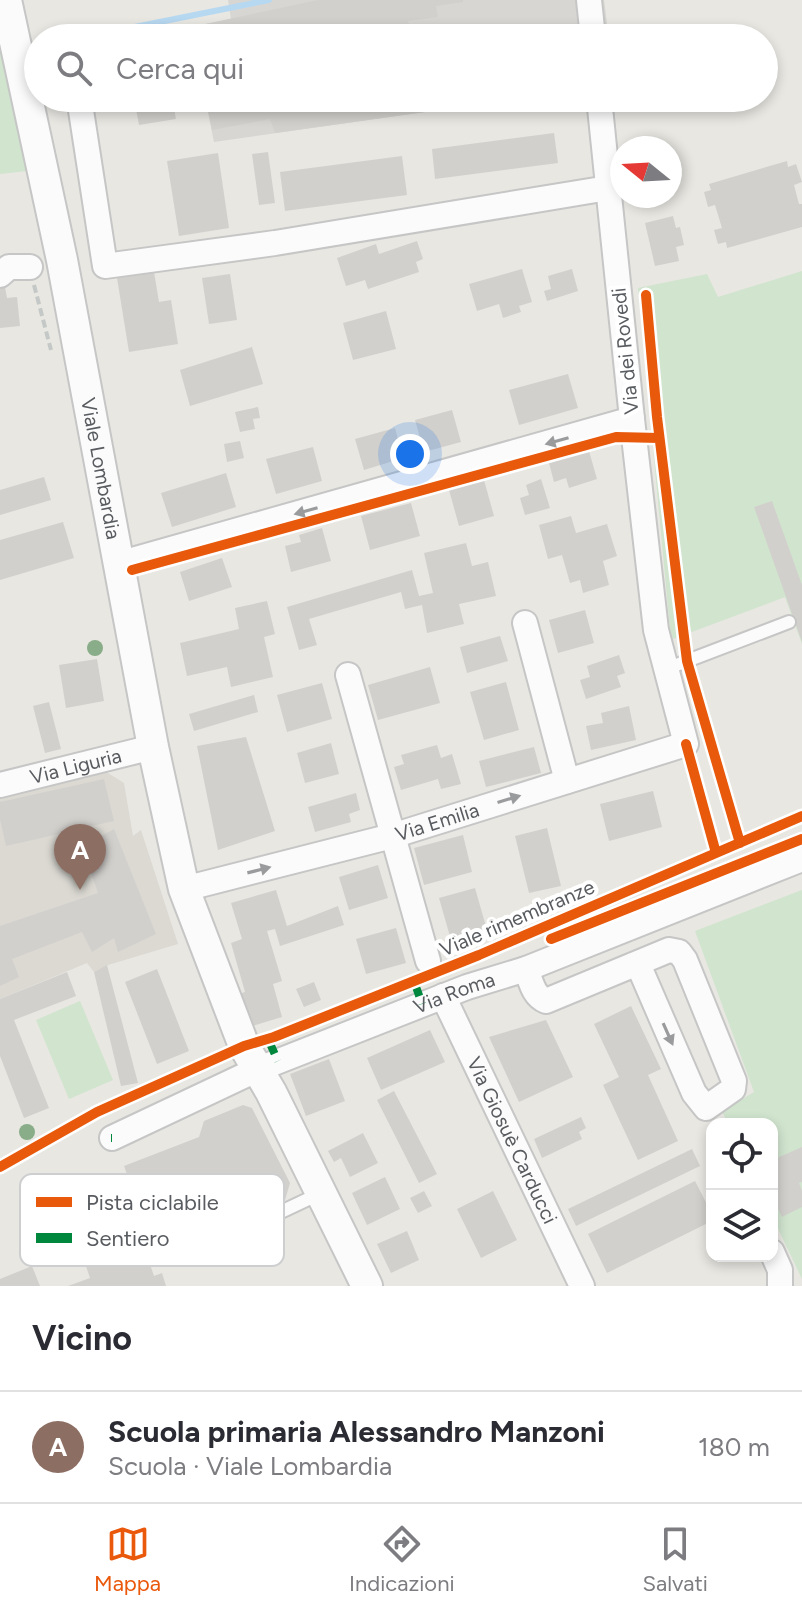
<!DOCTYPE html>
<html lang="it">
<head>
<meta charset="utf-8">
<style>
	:root { --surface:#fff; --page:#f2f2f3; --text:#2b2b33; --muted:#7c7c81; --line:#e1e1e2; --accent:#ea580c }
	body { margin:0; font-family:Figtree,sans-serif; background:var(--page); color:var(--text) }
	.controls { position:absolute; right:24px; bottom:24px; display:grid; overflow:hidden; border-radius:16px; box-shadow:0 4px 12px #0003 }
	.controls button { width:72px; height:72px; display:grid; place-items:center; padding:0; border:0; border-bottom:2px solid var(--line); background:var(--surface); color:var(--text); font:40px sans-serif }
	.compass { position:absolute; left:610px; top:136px; width:72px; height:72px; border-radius:50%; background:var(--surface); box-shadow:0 4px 12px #0003; rotate:288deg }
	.you { position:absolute; left:410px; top:454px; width:28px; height:28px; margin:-20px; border:6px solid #fff; border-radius:50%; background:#1a73e8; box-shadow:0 0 0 12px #1a73e833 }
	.badge { display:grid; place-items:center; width:52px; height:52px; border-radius:50%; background:var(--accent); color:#fff; font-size:26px; font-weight:700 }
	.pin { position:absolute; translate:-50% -66px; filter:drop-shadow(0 2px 4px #0008) }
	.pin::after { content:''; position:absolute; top:42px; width:28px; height:24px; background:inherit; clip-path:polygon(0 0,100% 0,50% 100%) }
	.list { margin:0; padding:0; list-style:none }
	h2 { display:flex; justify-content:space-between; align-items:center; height:104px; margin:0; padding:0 32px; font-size:34px }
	h2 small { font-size:26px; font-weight:400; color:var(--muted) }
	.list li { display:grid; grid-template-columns:52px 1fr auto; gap:24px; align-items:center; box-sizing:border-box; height:112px; padding:0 32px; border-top:2px solid var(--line) }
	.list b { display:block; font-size:30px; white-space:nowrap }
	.list p { margin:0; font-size:26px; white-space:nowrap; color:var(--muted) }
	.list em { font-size:26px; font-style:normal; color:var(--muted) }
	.icon { flex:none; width:44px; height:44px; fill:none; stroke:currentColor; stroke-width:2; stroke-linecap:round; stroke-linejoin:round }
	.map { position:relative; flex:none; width:802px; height:1286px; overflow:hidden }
	.search { position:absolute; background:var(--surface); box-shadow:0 4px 12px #0003; left:24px; right:24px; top:24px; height:88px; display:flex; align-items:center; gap:20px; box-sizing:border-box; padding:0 28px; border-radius:44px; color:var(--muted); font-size:30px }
	.sheet { height:216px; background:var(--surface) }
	nav { display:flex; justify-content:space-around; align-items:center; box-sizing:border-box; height:112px; border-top:2px solid var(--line); background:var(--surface); font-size:22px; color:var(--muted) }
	nav a { display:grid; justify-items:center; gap:4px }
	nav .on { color:var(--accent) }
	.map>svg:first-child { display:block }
	.industrial { fill:#d8d6d2 }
	.education { fill:#dbd9d2 }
	.green { fill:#d0e4ce }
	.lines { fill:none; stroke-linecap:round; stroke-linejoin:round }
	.stream { stroke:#b7d8f1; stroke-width:6 }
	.building { fill:#d2d0cd }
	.service-casing { stroke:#c5c6c5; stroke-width:16 }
	.minor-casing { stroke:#c5c6c5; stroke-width:28 }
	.tertiary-casing { stroke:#c5c6c5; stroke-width:34 }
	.path { stroke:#c4c8c6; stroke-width:4; stroke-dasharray:8 4; stroke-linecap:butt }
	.service { stroke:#fcfbfb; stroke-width:12 }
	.minor { stroke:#fcfbfb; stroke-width:24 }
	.tertiary { stroke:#fcfbfb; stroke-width:30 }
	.quiet { stroke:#00873e; stroke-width:8; stroke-dasharray:16 8; stroke-linecap:butt }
	.cycleway-casing { stroke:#fff; stroke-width:15 }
	.cycleway { stroke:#e8590c; stroke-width:10 }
	.tree { fill:#88ad88 }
	.oneway { fill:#9a9b9d }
	.labels { text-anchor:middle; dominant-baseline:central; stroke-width:8; stroke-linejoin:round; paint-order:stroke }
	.street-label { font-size:20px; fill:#585b5f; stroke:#fff }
	.key { fill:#fff; stroke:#cdcecf; stroke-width:2 }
	.key-label { font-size:22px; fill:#585b5f }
</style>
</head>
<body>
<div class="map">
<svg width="802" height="1286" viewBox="0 0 802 1286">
	<rect width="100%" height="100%" fill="#e8e7e2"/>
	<path class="industrial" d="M228,0h376l5,38h-416l-2,-11 40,-8z
		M205,98h318l-309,44z"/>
	<path class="education" d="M100,768l24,15 9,53 8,-6 37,114 -70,21 -14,7 -7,-9 -87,36v-204z"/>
	<path class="green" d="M0,25l27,146 -27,3z
		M802,271v373l-17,-47 -112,42 -3,-10 -32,-341 69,-14 11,23z
		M802,890v389l-30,-63v-92h-44l-6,-13 32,-19 -59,-161z
		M80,1001l33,79 -44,19 -33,-79z"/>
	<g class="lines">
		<path class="stream" d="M80,38l189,-38"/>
	</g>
	<path class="building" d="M318,0h145v2l-27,4 2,11 -30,4 3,11 -29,6h-189l-2,-11z
		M134,98h38l4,21 -37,6z
		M224,98h287v2l-236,33 -5,-14 -58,11 -4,-20 18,-4z
		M554,133l4,30 -123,16 -3,-30z
		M268,152l7,51 -16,2 -7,-51z
		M218,153l11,75 -50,8 -12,-75z
		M402,156l5,39 -122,16 -5,-39z
		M787,161l1,6 8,-3 6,18 -8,3 5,19h3v23l-75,21 -1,-6 -8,2 -4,-14 8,-2 -7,-23 -7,2 -4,-15 7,-2 -2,-6z
		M673,216l3,12 4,-1 4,18 -8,2 3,14 -24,5 -10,-43z
		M417,241l6,18 -7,3 3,10 -51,17 -3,-9 -19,6 -9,-28 39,-14 3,10z
		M522,269l10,33 -13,4 2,6 -18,6 -4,-14 -22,7 -8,-27z
		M572,269l6,22 -31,10 -3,-10 7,-2 -3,-13z
		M154,272l5,30 12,-2 7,44 -49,8 -12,-74z
		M230,274l7,46 -28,4 -7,-46z
		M0,287h5l2,11 10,-1 3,29 -20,2z
		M386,311l10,38 -43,11 -10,-37z
		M252,347l11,37 -73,22 -10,-36z
		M568,374l10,34 -59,17 -10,-35z
		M258,407l2,11 -7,1 2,10 -15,3 -5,-20z
		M452,410l9,32 -37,10 -9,-32z
		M395,428l8,30 -39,12 -9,-31z
		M240,441l4,17 -17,4 -3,-18z
		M313,447l9,34 -46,13 -10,-35z
		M589,451l8,28 -28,9 -3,-10 -12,4 -5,-19z
		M226,473l10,34 -64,20 -11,-34z
		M44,477l7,23 -51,15v-25z
		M541,479l9,29 -25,7 -5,-17 9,-3 -3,-10z
		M484,480l10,36 -35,10 -10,-36z
		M772,501l30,84v57l-48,-135z
		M411,503l9,33 -50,14 -9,-34z
		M571,516l5,17 31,-9 10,32 -14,5 6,24 -26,8 -3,-13 -10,3 -8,-28 -14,4 -9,-34z
		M63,522l11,36 -74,22v-40z
		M322,528l9,33 -40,11 -6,-26 16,-4 -2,-7z
		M466,543l6,23 16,-4 8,34 -37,8 5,20 -37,9 -5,-28 -17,4 -4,-17 -92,27 8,26 -18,5 -12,-43 125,-37 7,26 14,-3 -9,-40z
		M222,558l10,29 -43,14 -9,-29z
		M267,601l8,33 -11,3 9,40 -42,10 -4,-20 -40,9 -7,-33 59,-14 -4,-21z
		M585,610l9,33 -36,10 -9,-33z
		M500,636l8,25 -41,12 -7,-26z
		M619,655l6,18 -8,3 4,11 -35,12 -6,-19 10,-3 -3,-11z
		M97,659l7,42 -38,7 -7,-43z
		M430,667l10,36 -62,17 -10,-35z
		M506,682l13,48 -35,10 -14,-48z
		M322,683l10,36 -45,13 -10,-37z
		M254,695l4,17 -64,19 -5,-17z
		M49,702l12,47 -16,4 -12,-47z
		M629,706l7,34 -45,10 -5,-24 17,-3 -2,-10z
		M246,737l29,94 -57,19 -21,-104z
		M331,743l8,31 -34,9 -8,-30z
		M437,745l4,13 11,-4 9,30 -20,5 -3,-10 -37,11 -7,-23 10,-3 -3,-9z
		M534,747l7,26 -55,14 -7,-26z
		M104,779l10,42 -23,5 7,12 16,-9 42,105 -38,18 -4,-14 -22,14 -10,-20 -70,27 7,18 -19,9v-60l98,-33 -22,-63 -70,16 -6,-27v-17z
		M653,791l9,36 -53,14 -9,-37z
		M356,793l4,17 -11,4 2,8 -36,10 -7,-25z
		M547,828l14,58 -32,7 -14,-57z
		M463,835l9,37 -48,13 -10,-37z
		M378,865l10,33 -39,12 -10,-33z
		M475,888l12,42 -36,10 -12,-42z
		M276,890l11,36 51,-20 6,19 -64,21 -5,-17 -8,2 15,50 -9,3 9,33 -33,10 -10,-33 6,-2 -14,-49 11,-4 -11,-36z
		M396,928l10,35 -40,11 -10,-35z
		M107,965l31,118 -17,3 -27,-114z
		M157,969l32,82 -32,13 -32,-82z
		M67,972l9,24 -62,24 35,88 -25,10 -24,-62v-57z
		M314,982l7,18 -17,7 -8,-18z
		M631,1006l30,63 -13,6 30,66 -40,19 -35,-75 16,-8 -25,-53z
		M546,1020l27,57 -54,25 -30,-65z
		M430,1030l15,32 -64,28 -14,-32z
		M329,1059l16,42 -39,15 -16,-42z
		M394,1091l43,83 -18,9 -42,-83z
		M243,1105l9,3 38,75 -5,17 -37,16 -11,-3 -15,-32 -81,31 -17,-46 75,-29 5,-16z
		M581,1117l5,11 -7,4 3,7 -40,19 -8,-19z
		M363,1133l15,30 -28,14 -9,-19 -7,4 -6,-11z
		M802,1147v35l-3,1 3,8v16l-20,10 -10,-21v-26l5,-12z
		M692,1149l8,17 -124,60 -8,-17z
		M385,1177l15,32 -33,16 -15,-32z
		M695,1181l17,33v7l-105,52 -19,-39z
		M424,1191l8,15 -14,7 -8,-15z
		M493,1191l24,49 -36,18 -24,-49z
		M112,1192l16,51 13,-5 13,38 8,-3 4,13h-98l22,-8 -24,-71z
		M407,1231l12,29 -28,13 -14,-29z
		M32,1266l8,20h-40v-7z"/>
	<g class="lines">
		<defs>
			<path id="service" d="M666,669l123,-47
				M239,1223l8,5 74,-35"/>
			<g id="minor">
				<path d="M589,0l4,38"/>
				<path d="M80,104l25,162 170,-23 333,-55"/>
				<path d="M0,275l9,-8h21"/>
				<path d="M118,564l514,-145"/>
				<path d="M525,623l42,158"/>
				<path d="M348,675l80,286"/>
				<path id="s1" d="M0,785l153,-38"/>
				<path id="s2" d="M184,889l208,-53 294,-92 -30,-114 -24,-211 -33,-321"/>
				<path d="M526,969c5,12 7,27 20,32l123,-51 10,2 6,8 49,121 -1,8 -27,19 -12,-15 -53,-122 -8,-6"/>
				<path id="s3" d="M443,996l139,290"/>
				<path id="s4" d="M112,1138l144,-68 211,-83 59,-18 276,-110"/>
				<path d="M772,1252l8,18v16"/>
			</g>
			<g id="tertiary">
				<path id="s5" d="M6,0l56,260 91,487 31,142 60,157 27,46 96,194"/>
			</g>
		</defs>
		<use href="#service" class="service-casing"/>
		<use href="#minor" class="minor-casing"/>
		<use href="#tertiary" class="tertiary-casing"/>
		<path class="path" d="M34,285l17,65
			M97,1112l126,-57"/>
		<use href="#service" class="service"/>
		<use href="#minor" class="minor"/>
		<use href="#tertiary" class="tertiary"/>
		<path class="quiet" d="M414,981l8,23
			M268,1039l10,22
			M111,1138h1"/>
		<defs>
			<path id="cycleway" d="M646,295l11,122 30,244 53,182
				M132,570l484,-133 43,1
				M686,744l30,109
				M551,939l251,-100
				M0,1167l97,-55 147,-66 30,-9 205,-82 323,-139"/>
		</defs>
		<use href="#cycleway" class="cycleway-casing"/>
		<use href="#cycleway" class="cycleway"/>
	</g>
	<g class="tree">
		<circle cx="95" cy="648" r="8"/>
		<circle cx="27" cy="1132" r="8"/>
	</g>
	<defs><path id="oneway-solid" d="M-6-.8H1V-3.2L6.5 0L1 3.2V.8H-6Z" transform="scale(2)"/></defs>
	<g class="oneway">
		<use href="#oneway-solid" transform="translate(557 441) rotate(164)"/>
		<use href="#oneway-solid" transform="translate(306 511) rotate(164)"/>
		<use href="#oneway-solid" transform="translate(509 799) rotate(-17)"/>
		<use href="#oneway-solid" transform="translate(259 870) rotate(-14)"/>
		<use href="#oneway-solid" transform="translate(668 1034) rotate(66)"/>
	</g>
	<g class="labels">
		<g class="street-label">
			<text transform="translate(625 351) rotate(-96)">Via dei Rovedi</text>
			<text stroke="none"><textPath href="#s5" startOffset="478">Viale Lombardia</textPath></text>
			<text stroke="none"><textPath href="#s1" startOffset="78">Via Liguria</textPath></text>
			<text stroke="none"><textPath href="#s2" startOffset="262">Via Emilia</textPath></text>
			<text transform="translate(517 918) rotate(-23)">Viale rimembranze</text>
			<text stroke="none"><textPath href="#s4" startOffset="372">Via Roma</textPath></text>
			<text stroke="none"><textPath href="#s3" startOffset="160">Via Giosuè Carducci</textPath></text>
		</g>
	</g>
	<rect x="20" y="1174" width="264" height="92" rx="12" class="key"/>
	<rect x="36" y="1197" width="36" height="10" fill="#e8590c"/>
	<rect x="36" y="1233" width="36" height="10" fill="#00873e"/>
	<g class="key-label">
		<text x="86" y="1210">Pista ciclabile</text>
		<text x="86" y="1246">Sentiero</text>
	</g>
</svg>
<div class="controls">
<button><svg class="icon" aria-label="locate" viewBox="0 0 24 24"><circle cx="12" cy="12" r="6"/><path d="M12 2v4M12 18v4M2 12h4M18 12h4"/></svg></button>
<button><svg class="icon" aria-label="layers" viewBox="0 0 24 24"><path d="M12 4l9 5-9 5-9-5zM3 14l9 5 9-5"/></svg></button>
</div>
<svg class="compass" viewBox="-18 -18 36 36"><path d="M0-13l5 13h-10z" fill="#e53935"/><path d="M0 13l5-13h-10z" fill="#7c7c81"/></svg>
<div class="you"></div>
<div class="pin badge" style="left:80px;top:890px;background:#8d6e63">A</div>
<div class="search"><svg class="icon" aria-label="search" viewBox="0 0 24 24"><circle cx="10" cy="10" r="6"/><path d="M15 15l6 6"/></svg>Cerca qui</div>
</div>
<section class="sheet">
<h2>Vicino<small></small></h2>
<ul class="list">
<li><span class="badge" style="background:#8d6e63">A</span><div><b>Scuola primaria Alessandro Manzoni</b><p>Scuola · Viale Lombardia</p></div><em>180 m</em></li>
</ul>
</section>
<nav>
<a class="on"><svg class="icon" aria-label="map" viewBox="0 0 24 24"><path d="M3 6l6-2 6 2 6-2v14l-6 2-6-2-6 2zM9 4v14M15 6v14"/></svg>Mappa</a>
<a><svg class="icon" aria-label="directions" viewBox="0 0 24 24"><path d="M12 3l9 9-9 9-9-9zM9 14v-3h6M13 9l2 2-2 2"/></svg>Indicazioni</a>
<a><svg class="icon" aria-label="saved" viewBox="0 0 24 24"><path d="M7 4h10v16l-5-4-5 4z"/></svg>Salvati</a>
</nav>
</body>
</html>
